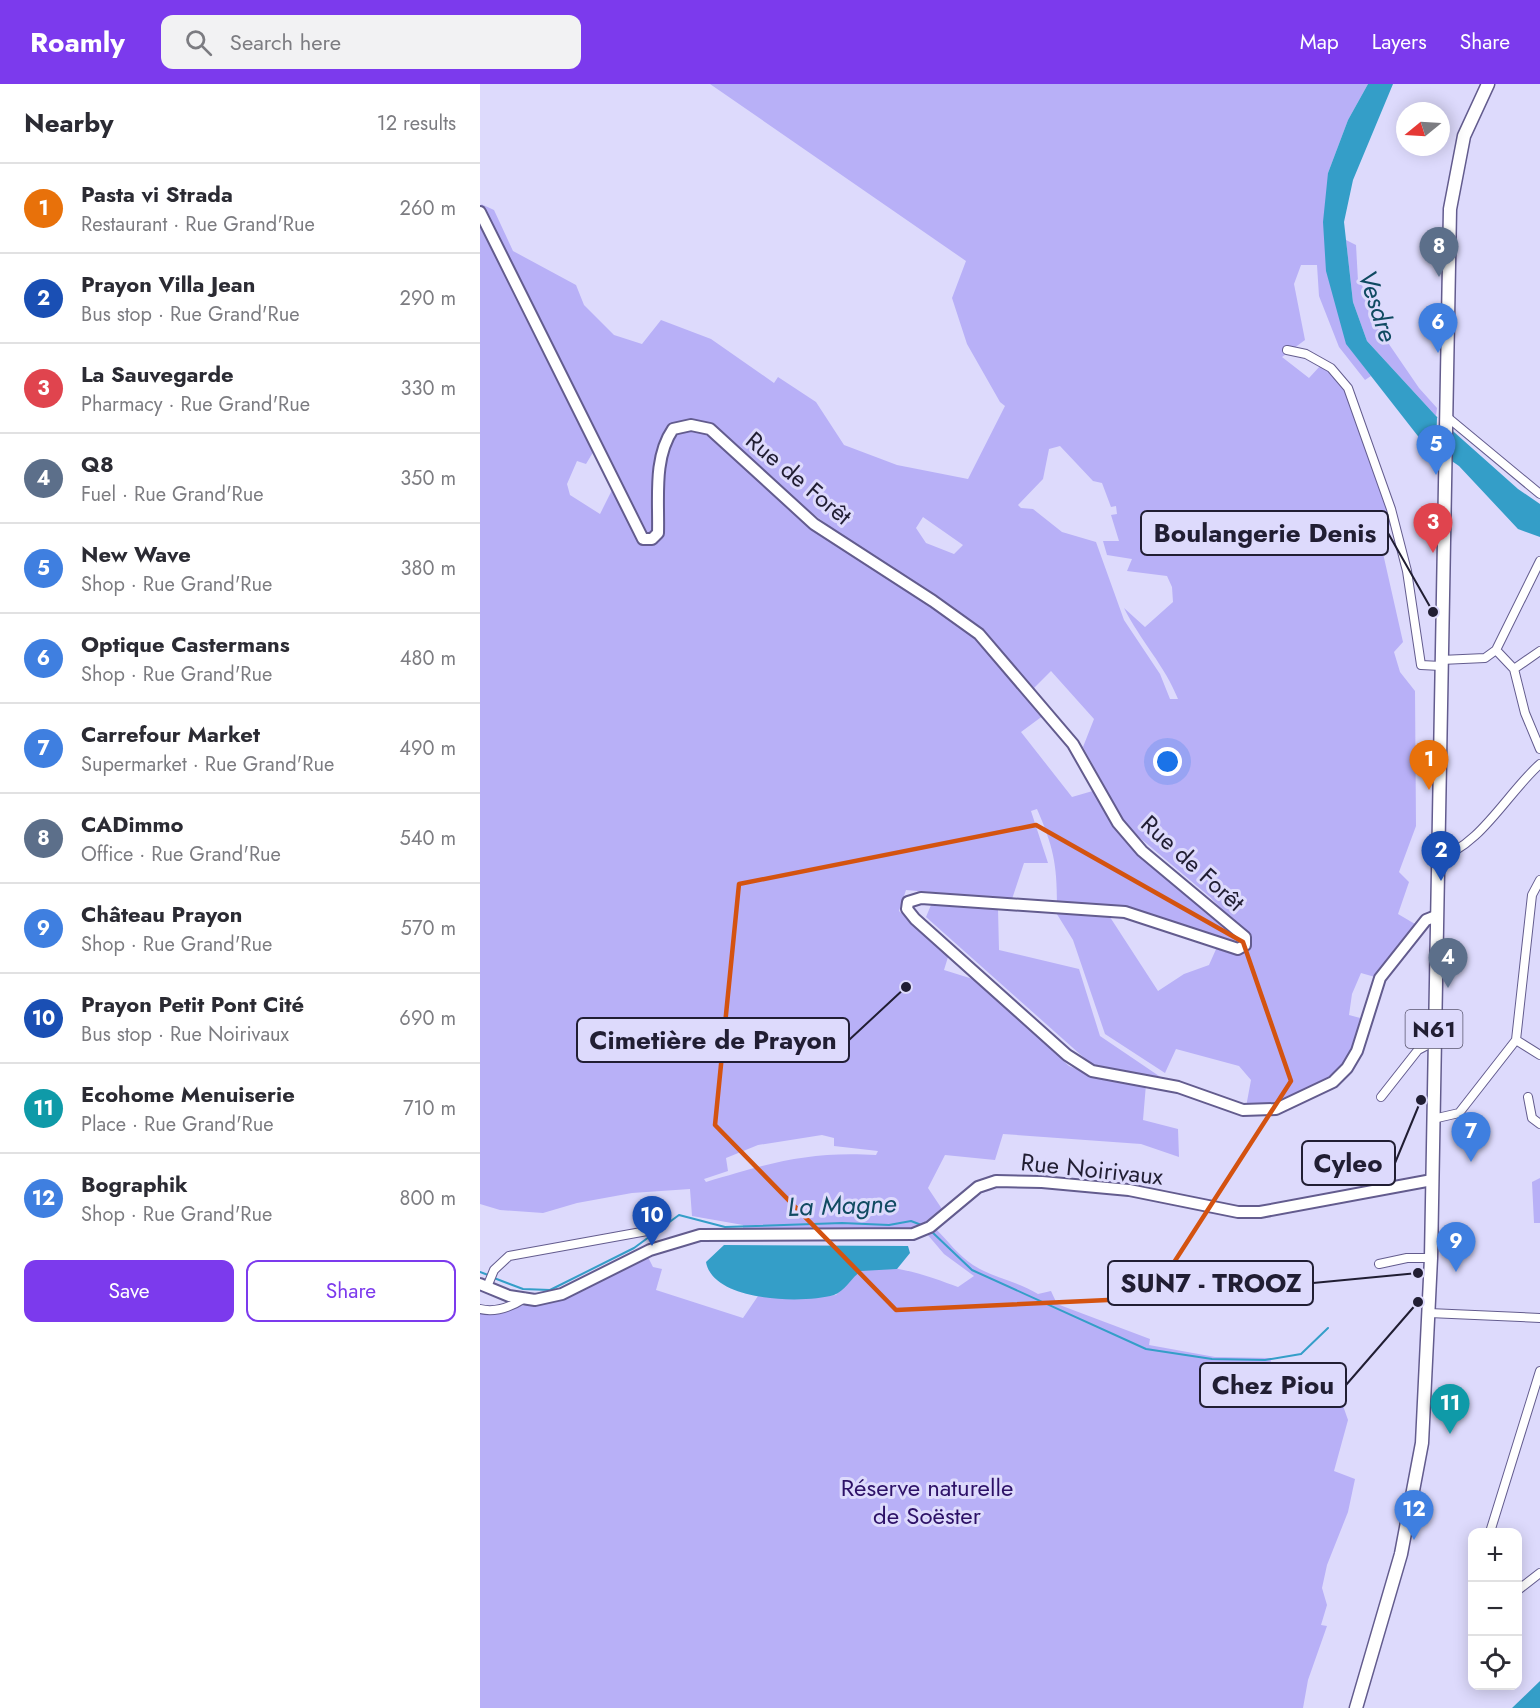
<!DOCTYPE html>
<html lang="en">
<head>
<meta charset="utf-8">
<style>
	:root { --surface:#fff; --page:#f2f2f3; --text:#2b2b33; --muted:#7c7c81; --line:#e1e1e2; --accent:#7c3aed }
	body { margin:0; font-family:Jost,sans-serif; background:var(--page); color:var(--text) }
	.controls { position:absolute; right:18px; bottom:18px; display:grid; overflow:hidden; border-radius:12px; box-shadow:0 3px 15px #0003 }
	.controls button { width:54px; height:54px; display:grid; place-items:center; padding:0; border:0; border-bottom:2px solid var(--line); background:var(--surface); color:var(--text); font:30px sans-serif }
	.compass { position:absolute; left:916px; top:18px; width:54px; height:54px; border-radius:50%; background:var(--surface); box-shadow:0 3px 15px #0003; rotate:252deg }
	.you { position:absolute; left:688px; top:678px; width:21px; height:21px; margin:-15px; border:4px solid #fff; border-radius:50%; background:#1a73e8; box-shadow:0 0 0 9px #1a73e833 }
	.badge { display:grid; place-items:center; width:39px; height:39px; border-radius:50%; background:var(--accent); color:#fff; font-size:20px; font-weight:700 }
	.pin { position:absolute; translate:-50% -50px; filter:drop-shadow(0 2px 3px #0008) }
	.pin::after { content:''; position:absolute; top:32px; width:21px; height:18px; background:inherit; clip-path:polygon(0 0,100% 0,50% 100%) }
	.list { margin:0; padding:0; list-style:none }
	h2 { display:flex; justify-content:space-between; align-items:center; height:78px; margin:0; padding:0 24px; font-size:26px }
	h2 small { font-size:20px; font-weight:400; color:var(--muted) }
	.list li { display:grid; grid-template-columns:39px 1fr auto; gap:18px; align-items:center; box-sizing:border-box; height:90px; padding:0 24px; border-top:2px solid var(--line) }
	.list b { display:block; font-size:22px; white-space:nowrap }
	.list p { margin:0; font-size:20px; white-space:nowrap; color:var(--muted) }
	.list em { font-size:20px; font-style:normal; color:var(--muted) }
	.actions { display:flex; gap:12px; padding:18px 24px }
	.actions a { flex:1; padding:14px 0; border:2px solid var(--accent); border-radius:12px; text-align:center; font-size:21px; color:var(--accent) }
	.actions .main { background:var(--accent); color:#fff }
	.icon { flex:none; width:33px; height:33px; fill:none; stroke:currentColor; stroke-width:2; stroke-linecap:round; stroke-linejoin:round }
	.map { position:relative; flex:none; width:1060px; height:1624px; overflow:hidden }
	header { display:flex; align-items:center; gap:36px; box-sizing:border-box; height:84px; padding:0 30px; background:var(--accent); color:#fff }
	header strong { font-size:28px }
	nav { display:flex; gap:33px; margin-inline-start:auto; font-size:21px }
	.search { width:420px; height:54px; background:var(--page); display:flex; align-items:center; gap:15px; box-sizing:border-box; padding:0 21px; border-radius:12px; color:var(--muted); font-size:22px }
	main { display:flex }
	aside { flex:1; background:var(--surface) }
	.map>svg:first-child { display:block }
	.green { fill:#b8b0f7; fill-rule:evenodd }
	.water { fill:#349ec8 }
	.pier { fill:#dddafc }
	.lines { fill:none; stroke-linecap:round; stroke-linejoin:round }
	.stream { stroke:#349ec8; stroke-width:2 }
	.street-casing { stroke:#635c8e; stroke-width:10 }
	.secondary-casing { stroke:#635c8e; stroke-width:14 }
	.primary-casing { stroke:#635c8e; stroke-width:15 }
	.street { stroke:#fff; stroke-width:8 }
	.secondary { stroke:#fff; stroke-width:10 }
	.primary { stroke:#fff; stroke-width:12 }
	.marked { fill:none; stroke:#d45310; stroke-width:4.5; stroke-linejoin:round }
	.labels { text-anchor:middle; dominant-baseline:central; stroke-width:6; stroke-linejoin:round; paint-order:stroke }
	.shield { fill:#dddafc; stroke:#59566f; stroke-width:1.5 }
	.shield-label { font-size:22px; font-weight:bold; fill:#211e33 }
	.street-label { font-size:24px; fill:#211e33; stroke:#dddafc }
	.park-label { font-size:24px; fill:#2d1167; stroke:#dddafc }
	.water-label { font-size:26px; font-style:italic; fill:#104a61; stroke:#dddafc }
	.leader { fill:none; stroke:#211e33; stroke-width:2 }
	.callout-dot { fill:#211e33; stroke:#dddafc; stroke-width:2 }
	.callout { fill:#dddafc; stroke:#211e33; stroke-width:2 }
	.callout-label { font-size:26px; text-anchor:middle; font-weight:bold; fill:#211e33 }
</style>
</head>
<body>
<header>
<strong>Roamly</strong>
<div class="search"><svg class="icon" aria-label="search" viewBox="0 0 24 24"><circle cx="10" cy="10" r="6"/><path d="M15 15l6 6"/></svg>Search here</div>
<nav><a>Map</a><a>Layers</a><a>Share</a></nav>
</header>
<main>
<aside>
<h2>Nearby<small>12 results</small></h2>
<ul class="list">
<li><span class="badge" style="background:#e8710a">1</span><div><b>Pasta vi Strada</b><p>Restaurant · Rue Grand'Rue</p></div><em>260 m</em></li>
<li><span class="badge" style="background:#1a4fb4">2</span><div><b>Prayon Villa Jean</b><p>Bus stop · Rue Grand'Rue</p></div><em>290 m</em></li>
<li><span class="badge" style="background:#e0444e">3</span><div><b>La Sauvegarde</b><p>Pharmacy · Rue Grand'Rue</p></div><em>330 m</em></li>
<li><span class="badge" style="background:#5c6f8a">4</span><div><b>Q8</b><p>Fuel · Rue Grand'Rue</p></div><em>350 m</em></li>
<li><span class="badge" style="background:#3f7fe0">5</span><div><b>New Wave</b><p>Shop · Rue Grand'Rue</p></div><em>380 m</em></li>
<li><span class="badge" style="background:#3f7fe0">6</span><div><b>Optique Castermans</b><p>Shop · Rue Grand'Rue</p></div><em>480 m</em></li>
<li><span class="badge" style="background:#3f7fe0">7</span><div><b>Carrefour Market</b><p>Supermarket · Rue Grand'Rue</p></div><em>490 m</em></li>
<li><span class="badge" style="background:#5c6f8a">8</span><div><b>CADimmo</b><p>Office · Rue Grand'Rue</p></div><em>540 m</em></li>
<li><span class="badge" style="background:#3f7fe0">9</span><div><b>Château Prayon</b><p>Shop · Rue Grand'Rue</p></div><em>570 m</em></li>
<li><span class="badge" style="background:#1a4fb4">10</span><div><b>Prayon Petit Pont Cité</b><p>Bus stop · Rue Noirivaux</p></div><em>690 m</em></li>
<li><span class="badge" style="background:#0f9aa8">11</span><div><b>Ecohome Menuiserie</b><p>Place · Rue Grand'Rue</p></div><em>710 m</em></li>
<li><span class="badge" style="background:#3f7fe0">12</span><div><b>Bographik</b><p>Shop · Rue Grand'Rue</p></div><em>800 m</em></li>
</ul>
<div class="actions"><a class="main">Save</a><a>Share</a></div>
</aside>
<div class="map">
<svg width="1060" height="1624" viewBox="0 0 1060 1624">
	<rect width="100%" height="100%" fill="#dddafc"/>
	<path class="green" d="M230,0h658l-20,36 -20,53 18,170 25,33 -6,4 -26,-33 -20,-51 -2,-31h-16l-7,19 11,56 -23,17 27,21 12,-13 25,21 45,137 -11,17 23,102 -9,10 6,20 15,19 1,135 -17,46 10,10 -11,32 17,10 -37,46 -3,7 -14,-4 -9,21 -3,21 15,4c-5,16 -10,35 -21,47 -23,27 -64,38 -97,41l5,-27 -12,-14 -63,-17 -11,24 -60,-39 -32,-94 -18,-29 53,3 50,77 26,-17 25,-9 8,-18 25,6 5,-3 4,-10 -41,-43 -83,-70 -44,-80 11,-28 -43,-48 -17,17 -56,-63 -116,-74 -50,-38 -102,-90 -20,-4 -22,10 -10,16 -6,89 -7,1 -164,-331 13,6 19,41 63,34 8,20 30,30 28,9 19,-24 50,19 63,44 4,-6 38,25 28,43 53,20 71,14 37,-73 -5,-4 -33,-58 -15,-46 14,-37zM580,362l33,35 9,2 9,24 5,-1 1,8 -6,1 8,26h-16l4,14 25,4 -5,12 40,5 5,11 1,15 -28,25 -21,-19c16,32 41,58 54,91h-8l-10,-25 -36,-54 -28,-78 -34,-10 -29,-23 -12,-1 -3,-3 25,-26 6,-30zM443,433l40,28 -9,9 -28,-11 -10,-15z
		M0,136l115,229 -9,15 -9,-3 -10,23 3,11 30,19 13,-26 26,56 21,-7 7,-88 7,-14 20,-6 17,8 103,91 158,102 72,85 -23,17 51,65 24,-7 17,32 127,117 -6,4 -87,-29 -90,-10c0,-41 -4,-58 -20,-95l-6,2 17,52h-24l-12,36 -106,-9 -7,21 49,46 -4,13 32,10 93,86 28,11 49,7 -3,36 35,9 1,28 -38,-13 -138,-10 -8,26 -50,-5 -17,33 14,21 -25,19 -174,3v-6l-51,-9 -2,-27 -58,4 -55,10 -34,10 -43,-3 -20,-6zM342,1051l12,3v8l44,5 -2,4c-68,-4 -106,8 -170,27l-2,-3 24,-8 -2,-13 32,-13z
		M866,156l10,5 2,36 10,12 1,22 50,73 18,20 -1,8 -69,-75 -14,-39z
		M451,821l67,4 1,41 80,19 21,67 62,42 -71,-14 -165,-147z
		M1060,1094v45h-6l-2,-41z
		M455,1144c12,12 24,28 38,37 20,13 44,16 65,29l13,-3 6,13 93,35 -1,6 66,12 56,1 -1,18 63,1 15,43 -14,51 21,8 -7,33 -21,53 -5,23 5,17 -6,20 6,1 -19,54 -5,28h-823v-397l23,1 17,-6 37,-4 91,-45 5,10 9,2 -6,21 87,28 15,-22 33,3 45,-4c7,-7 14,-18 23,-23 24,-14 74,6 99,15l16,-11 -30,-22 -17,-20z"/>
	<path class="water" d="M888,0h25l-40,96 -9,42 9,80 14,39 69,75 82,73 22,15v33l-22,-8 -59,-63 -38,-26 -75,-96 -20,-73 -3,-49 5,-49 20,-53z
		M244,1161l184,1 2,7 -13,16 -36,2c-9,6 -17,21 -27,24 -31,9 -121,7 -128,-33z
		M1060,1597v27h-28z"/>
	<path class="pier" d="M957,333l16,11 -1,37 -16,-13z"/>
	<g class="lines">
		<path class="stream" d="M451,1147l41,39 174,79 66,10 53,1 36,-6 27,-26
			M0,1188l8,3
			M14,1194l29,11 27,1 84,-42 45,-33 46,12 117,-4 47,2 22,-4 13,5"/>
		<defs>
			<path id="street" d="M807,266l19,4 25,14 17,20 43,121 16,62 14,94 20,1
				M966,332l94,78
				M1016,566l18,19 11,44 15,36
				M961,576l44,-2 11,-8 44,-89
				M1034,585l26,-18
				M957,774c42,-10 71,-66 103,-94
				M1036,956l24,15
				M901,1013l37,-47 15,-8
				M1048,1013l4,21 8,6
				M953,1035l26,-6 57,-73 16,-145 8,-15
				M899,1180l28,-6h24
				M7,1203l7,-17 15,-14 138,-25
				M0,1225c16,4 31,-2 45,-11
				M949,1229l111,5
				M1010,1448l50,-161
				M1038,1506l22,-17"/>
			<path id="secondary" d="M0,128l163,327h9l6,-6c1,-34 -5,-75 15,-104l18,-4 19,4 104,95 119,77 46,33 94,110 45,79 24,28 103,86v8l-7,4 -113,-37 -204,-14 -13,4 -1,7 8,10 152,136 25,16 86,16 65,23 33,-1 57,-27 14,-14 10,-17 23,-73 46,-58 10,-4
				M0,1200l29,12 26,4 27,-6 88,-44 50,-15 213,-1 17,-7 48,-40 18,-6 46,1 87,8 109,22h22l172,-32"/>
			<path id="primary" d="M876,1624l45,-154 21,-111 9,-185 19,-1049 14,-73 24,-52"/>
		</defs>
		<use href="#street" class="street-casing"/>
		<use href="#secondary" class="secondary-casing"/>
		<use href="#primary" class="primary-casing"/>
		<use href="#street" class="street"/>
		<use href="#secondary" class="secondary"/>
		<use href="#primary" class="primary"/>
	</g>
	<path class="marked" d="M556,741l207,117 48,139 -140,217 -255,12 -181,-185 24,-241z"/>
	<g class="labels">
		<rect class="shield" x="925.5" y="926" width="57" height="38" rx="4.5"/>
		<g class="shield-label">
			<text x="954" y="945">N61</text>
		</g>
		<g class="street-label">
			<text transform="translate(319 394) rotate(40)">Rue de Forêt</text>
			<text transform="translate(713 779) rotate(42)">Rue de Forêt</text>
			<text transform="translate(612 1085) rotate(6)">Rue Noirivaux</text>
		</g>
		<g class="park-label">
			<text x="447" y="1403">Réserve naturelle<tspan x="447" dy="28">de Soëster</tspan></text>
		</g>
		<g class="water-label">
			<text transform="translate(898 222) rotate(72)">Vesdre</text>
			<text transform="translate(362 1121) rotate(-2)">La Magne</text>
		</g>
	</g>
	<path class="leader" d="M953 528L908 449M426 903L369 956M941 1016L915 1079M938 1189L833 1199M938 1218L866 1301"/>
	<g class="callout-dot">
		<circle cx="953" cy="528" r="6"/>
		<circle cx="426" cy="903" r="6"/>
		<circle cx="941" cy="1016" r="6"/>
		<circle cx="938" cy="1189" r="6"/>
		<circle cx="938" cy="1218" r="6"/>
	</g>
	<g class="callout">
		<rect x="661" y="427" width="247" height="44" rx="6"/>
		<rect x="97" y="934" width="272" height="44" rx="6"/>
		<rect x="822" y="1057" width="93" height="44" rx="6"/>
		<rect x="628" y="1177" width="205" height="44" rx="6"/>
		<rect x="720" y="1279" width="146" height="44" rx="6"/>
	</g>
	<g class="callout-label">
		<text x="785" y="458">Boulangerie Denis</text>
		<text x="233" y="965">Cimetière de Prayon</text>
		<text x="868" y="1088">Cyleo</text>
		<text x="731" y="1208">SUN7 - TROOZ</text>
		<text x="793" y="1310">Chez Piou</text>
	</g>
</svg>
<div class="controls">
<button>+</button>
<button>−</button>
<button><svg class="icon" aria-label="locate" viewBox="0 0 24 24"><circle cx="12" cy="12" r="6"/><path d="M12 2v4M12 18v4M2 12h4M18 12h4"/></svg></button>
</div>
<svg class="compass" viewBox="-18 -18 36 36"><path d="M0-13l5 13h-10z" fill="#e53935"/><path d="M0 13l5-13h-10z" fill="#7c7c81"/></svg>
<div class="you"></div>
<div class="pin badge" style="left:949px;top:706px;background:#e8710a">1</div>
<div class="pin badge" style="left:961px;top:797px;background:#1a4fb4">2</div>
<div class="pin badge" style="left:953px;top:469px;background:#e0444e">3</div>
<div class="pin badge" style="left:968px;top:904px;background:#5c6f8a">4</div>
<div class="pin badge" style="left:956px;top:391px;background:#3f7fe0">5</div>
<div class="pin badge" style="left:958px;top:269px;background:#3f7fe0">6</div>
<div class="pin badge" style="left:991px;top:1078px;background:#3f7fe0">7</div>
<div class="pin badge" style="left:959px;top:193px;background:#5c6f8a">8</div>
<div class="pin badge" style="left:976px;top:1188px;background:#3f7fe0">9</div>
<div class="pin badge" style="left:172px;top:1162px;background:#1a4fb4">10</div>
<div class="pin badge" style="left:970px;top:1350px;background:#0f9aa8">11</div>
<div class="pin badge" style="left:934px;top:1456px;background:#3f7fe0">12</div>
</div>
</main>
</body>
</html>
